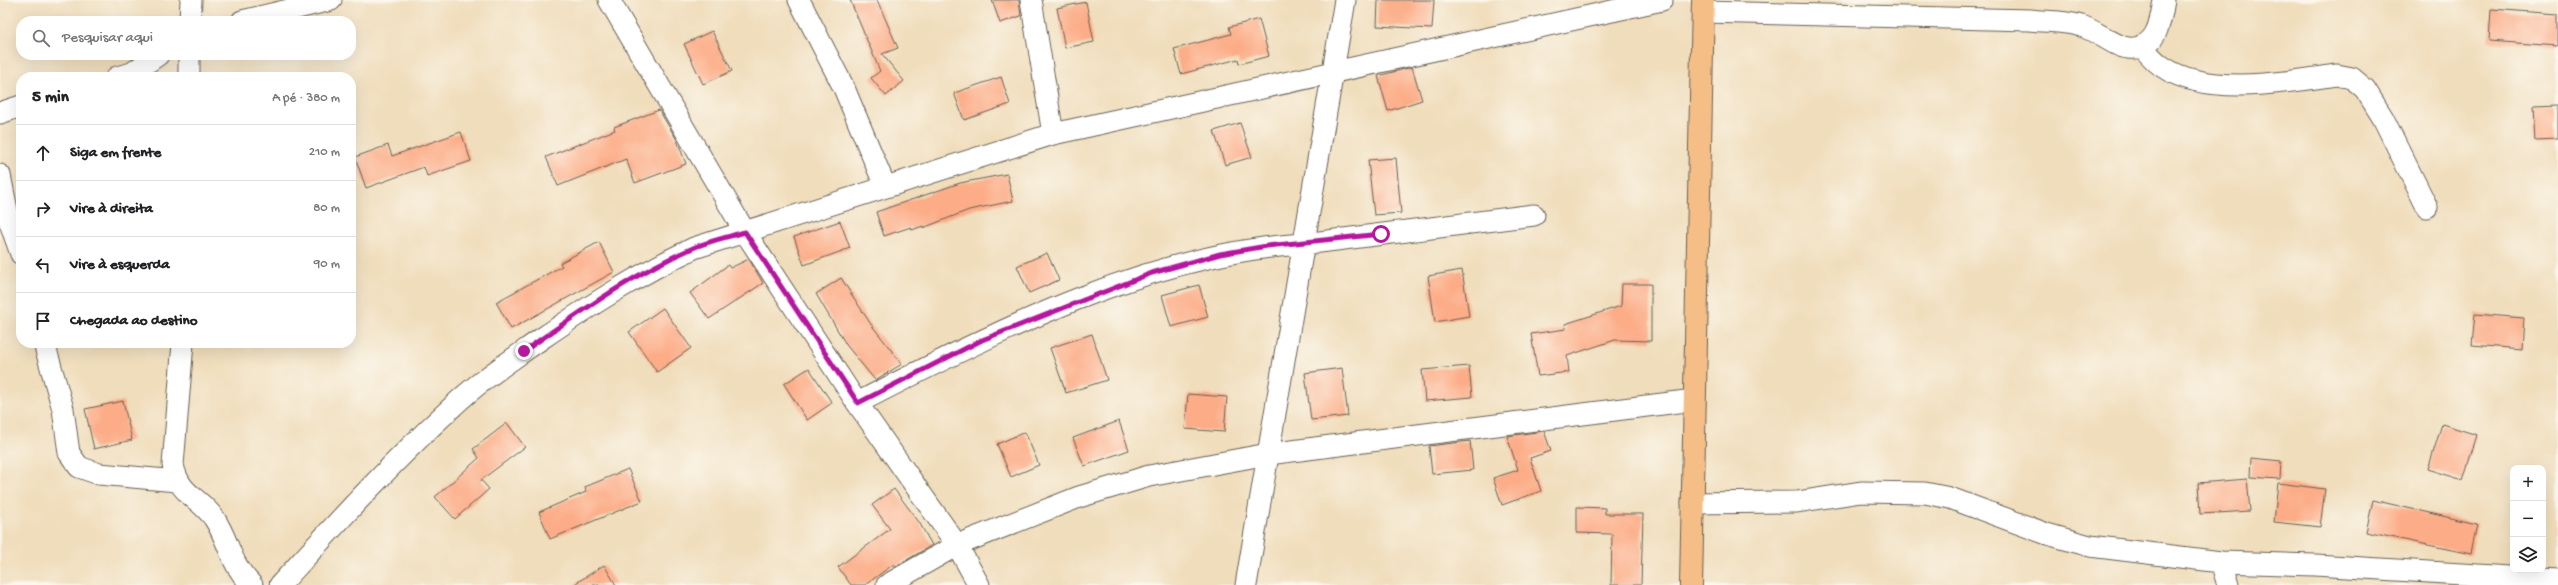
<!DOCTYPE html>
<html lang="pt">
<head>
<meta charset="utf-8">
<style>
	:root { --surface:#fff; --page:#f6f6f6; --text:#202124; --muted:#757577; --line:#e0e0e0 }
	body { margin:0; font-family:"Gochi Hand",sans-serif; background:var(--page); color:var(--text) }
	.controls { position:absolute; right:12px; bottom:12px; display:grid; overflow:hidden; border-radius:8px; box-shadow:0 4px 16px #0002 }
	.controls button { width:36px; height:36px; display:grid; place-items:center; padding:0; border:0; border-bottom:1px solid var(--line); background:var(--surface); color:var(--text); font:20px sans-serif }
	.stop { position:absolute; width:12px; height:12px; margin:-9px; border:3px solid #b5179e; border-radius:50%; background:#fff }
	.stop.end { background:#b5179e; border-color:#fff; box-shadow:0 1px 4px #0008 }
	.list { margin:0; padding:0; list-style:none }
	h2 { display:flex; justify-content:space-between; align-items:center; height:52px; margin:0; padding:0 16px; font-size:17px }
	h2 small { font-size:13px; font-weight:400; color:var(--muted) }
	.list li { display:grid; grid-template-columns:26px 1fr auto; gap:12px; align-items:center; box-sizing:border-box; height:56px; padding:0 16px; border-top:1px solid var(--line) }
	.list b { display:block; font-size:15px; white-space:nowrap }
	.list em { font-size:13px; font-style:normal; color:var(--muted) }
	.icon { flex:none; width:22px; height:22px; fill:none; stroke:currentColor; stroke-width:2; stroke-linecap:round; stroke-linejoin:round }
	.map { position:relative; flex:none; width:2558px; height:585px; overflow:hidden }
	.search { position:absolute; background:var(--surface); box-shadow:0 4px 16px #0002; left:16px; top:16px; width:340px; height:44px; display:flex; align-items:center; gap:10px; box-sizing:border-box; padding:0 14px; border-radius:16px; color:var(--muted); font-size:15px }
	.panel { position:absolute; background:var(--surface); box-shadow:0 4px 16px #0002; left:16px; top:72px; width:340px; height:276px; border-radius:16px }
	.map>svg:first-child { display:block }
	.building { fill:#fcac86 }
	.lines { fill:none; stroke-linecap:round; stroke-linejoin:round }
	.minor-casing { stroke:#666054; stroke-width:23 }
	.major-casing { stroke:#666054; stroke-width:24 }
	.minor { stroke:#fff; stroke-width:21 }
	.major { stroke:#f6be87; stroke-width:22 }
	.route { stroke:#b5179e; stroke-width:5 }
</style>
</head>
<body>
<div class="map">
<svg width="2558" height="585" viewBox="0 0 2558 585">
	<rect width="100%" height="100%" fill="#fbf7ec"/>
	<filter id="ink" filterUnits="userSpaceOnUse"><feTurbulence type="fractalNoise" baseFrequency=".025" numOctaves="2"/><feDisplacementMap in="SourceGraphic" scale="8" xChannelSelector="R" yChannelSelector="G"/><feConvolveMatrix kernelMatrix="1 2 1 2 8 2 1 2 1" color-interpolation-filters="sRGB"/></filter>
	<filter id="wash" filterUnits="userSpaceOnUse"><feTurbulence type="fractalNoise" baseFrequency=".012" numOctaves="4" result="noise"/><feDisplacementMap in="SourceGraphic" scale="16" xChannelSelector="R" yChannelSelector="G"/><feGaussianBlur stdDeviation="0.9" result="paint"/><feColorMatrix in="noise" values="0 0 0 0 0 0 0 0 0 0 0 0 0 0 0 0 0 1.4 0 .05"/><feComposite in="paint" operator="in"/></filter>
	<g filter="url(#wash)">
		<rect width="100%" height="100%" fill="#f0ddbb"/>
		<g id="blocks">
			<path class="building" d="M850,0h27l21,48 -16,6 22,27 -18,15 -15,-18 9,-7z
				M992,0h27l2,16 -21,7z
				M1378,0h56l-2,29 -55,-3z
				M1086,2l8,40 -29,6 -8,-40z
				M2491,9l67,5v32l-69,-5z
				M1259,19l10,37 -30,8 -1,-5 -57,15 -7,-25 57,-15 -2,-7z
				M712,31l20,40 -29,13 -19,-40z
				M1412,67l10,33 -34,11 -10,-35z
				M1001,77l9,27 -46,16 -10,-27z
				M2558,106v33l-23,1 -2,-33z
				M659,110l18,30 9,24 -51,19 -9,-24 -68,27 -12,-29 69,-27 -1,-3z
				M1240,123l12,34 -27,8 -11,-34z
				M461,132l10,29 -44,15 -3,-9 -58,21 -11,-31 33,-12 4,11z
				M1396,158l5,55 -27,2 -6,-55z
				M1007,174l6,27 -44,9 -46,18v-2l-11,4 -1,-3 -27,9 -8,-24 84,-29z
				M840,221l10,27 -46,17 -10,-28z
				M599,242l15,30 -103,57 -15,-27 66,-36 -2,-3z
				M1047,253l12,27 -30,13 -12,-27z
				M749,259l14,24 -54,36 -19,-26 38,-28 2,3z
				M1462,270l7,46 -34,6 -7,-46z
				M841,278l29,45 32,41 -27,16 -28,-34 -31,-52z
				M1622,284h29v57l-36,-1 -48,16 2,16 -31,4 -7,-42 35,-5 -1,-5 56,-18z
				M1199,285l9,32 -37,10 -9,-32z
				M663,308l28,40 -34,24 -28,-40z
				M2475,314l49,4 -2,31 -50,-4z
				M1092,334l15,46 -41,13 -16,-45z
				M1469,366l3,31 -47,4 -3,-31z
				M809,368l23,35 -25,17 -23,-36z
				M1342,368l6,48 -37,4 -6,-47z
				M1188,394l39,3 -3,35 -39,-3z
				M123,401l9,39 -38,9 -9,-40z
				M1119,421l10,29 -45,16 -11,-28z
				M507,423l18,24 -44,33 8,9 -34,30 -20,-22 44,-39 -6,-9z
				M2442,424l35,11 -14,45 -35,-11z
				M1544,431l7,20 -21,7 11,33 -39,14 -9,-27 25,-8 -11,-34z
				M1025,432l14,33 -28,12 -14,-33z
				M1470,441l3,29 -41,4 -3,-28z
				M2251,458l30,3 -1,18 -30,-2z
				M628,469l14,32 -92,38 -11,-27 47,-20 -1,-5z
				M2247,479l3,32 -50,3 -2,-31z
				M2278,483l47,6 -5,38 -46,-5z
				M894,489l25,33 13,23 -37,22 -1,-3 -29,21h-14l-13,-18 52,-38 -18,-24z
				M2373,500l104,24 -6,30 -105,-22z
				M1577,507l28,1v6h38l-2,71h-30l1,-51 -35,-1z
				M604,565l12,20h-43z"/>
		</g>
	</g>
	<g filter="url(#ink)">
		<use href="#blocks" fill-opacity="0" stroke="#666054" stroke-width="1"/>
		<g class="lines">
			<defs>
				<path id="minor" d="M609,0l136,232 112,171 100,142 22,40
					M799,0l45,88 41,98
					M1031,0l22,134
					M1704,12l326,8c16,2 36,1 51,6 15,4 34,21 47,22 29,3 33,-28 36,-48
					M190,21l1,-21
					M242,21l89,-21
					M2141,46c7,7 14,16 22,21 44,30 124,15 174,8l15,3 13,11 18,29 44,89
					M117,77l15,-4 26,-18
					M189,77v-22
					M0,113l21,-7
					M0,175l9,45 12,34
					M44,343l19,66 6,44 10,14 20,7 78,7
					M183,343l-10,122c7,31 24,30 41,53 16,24 15,45 38,67
					M857,403c138,-70 290,-150 447,-159l230,-29
					M1692,503l105,-1 64,-10 64,1 25,5 97,36 43,12 131,16 94,3 243,15
					M2221,562l7,23
					M280,585c55,-60 110,-121 170,-176 28,-27 60,-48 91,-70 50,-34 98,-65 153,-91l359,-114 609,-134
					M887,585l70,-40 122,-48 70,-21 119,-22 426,-54
					M1246,585l99,-585"/>
				<path id="major" d="M1691,585l12,-585"/>
			</defs>
			<use href="#minor" class="minor-casing"/>
			<use href="#major" class="major-casing"/>
			<use href="#minor" class="minor"/>
			<use href="#major" class="major"/>
		</g>
	</g>
	<g class="lines" filter="url(#ink)">
		<path class="route" d="M524,351c54,-37 108,-77 169,-103 16,-7 35,-11 52,-16l113,171 124,-63 170,-67 68,-19 47,-8 114,-12"/>
	</g>
</svg>
<div class="controls">
<button>+</button>
<button>−</button>
<button><svg class="icon" aria-label="layers" viewBox="0 0 24 24"><path d="M12 4l9 5-9 5-9-5zM3 14l9 5 9-5"/></svg></button>
</div>
<div class="stop" style="left:1381px;top:234px"></div>
<div class="stop end" style="left:524px;top:351px"></div>
<div class="search"><svg class="icon" aria-label="search" viewBox="0 0 24 24"><circle cx="10" cy="10" r="6"/><path d="M15 15l6 6"/></svg>Pesquisar aqui</div>
<section class="panel">
<h2>5 min<small>A pé · 380 m</small></h2>
<ul class="list">
<li><svg class="icon" aria-label="ahead" viewBox="0 0 24 24"><path d="M12 20V5M6 11l6-6 6 6"/></svg><div><b>Siga em frente</b></div><em>210 m</em></li>
<li><svg class="icon" aria-label="right" viewBox="0 0 24 24"><path d="M7 20v-9h11M14 6l5 5-5 5"/></svg><div><b>Vire à direita</b></div><em>80 m</em></li>
<li><svg class="icon" aria-label="left" viewBox="0 0 24 24"><path d="M17 20v-9H6M10 6l-5 5 5 5"/></svg><div><b>Vire à esquerda</b></div><em>90 m</em></li>
<li><svg class="icon" aria-label="arrive" viewBox="0 0 24 24"><path d="M6 21V4h12l-3 4 3 4H6"/></svg><div><b>Chegada ao destino</b></div></li>
</ul>
</section>
</div>
</body>
</html>
